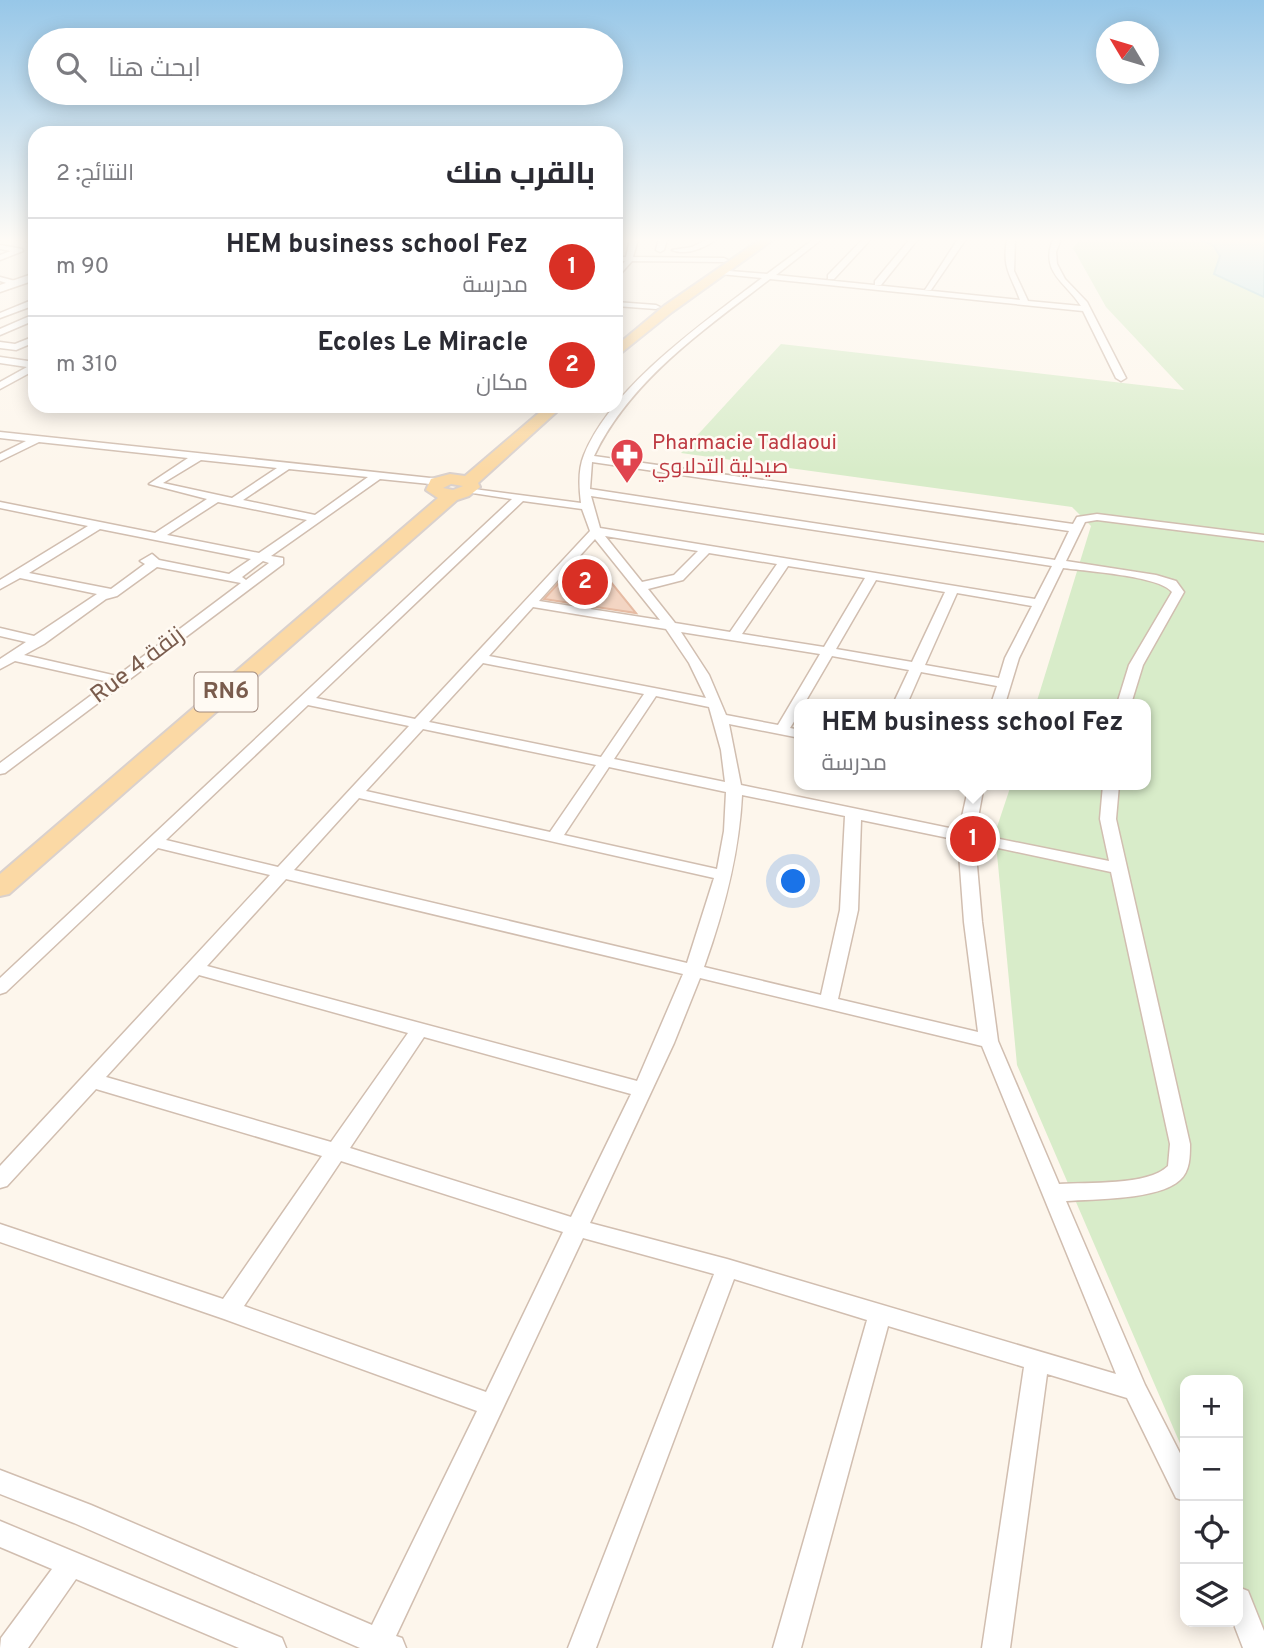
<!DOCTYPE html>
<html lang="ar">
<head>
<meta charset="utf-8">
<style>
	:root { --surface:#fff; --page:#f2f2f3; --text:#2b2b33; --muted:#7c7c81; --line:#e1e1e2; --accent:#d93025 }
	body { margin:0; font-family:Overpass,Cairo,sans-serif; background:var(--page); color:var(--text); direction:rtl }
	.controls { position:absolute; right:21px; bottom:21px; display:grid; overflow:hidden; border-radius:14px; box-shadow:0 4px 18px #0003 }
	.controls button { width:63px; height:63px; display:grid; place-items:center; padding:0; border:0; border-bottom:2px solid var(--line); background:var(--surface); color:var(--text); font:35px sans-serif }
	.compass { position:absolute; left:1096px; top:21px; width:63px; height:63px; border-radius:50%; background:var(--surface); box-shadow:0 4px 18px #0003; rotate:308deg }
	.you { position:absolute; left:794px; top:882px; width:24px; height:24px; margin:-18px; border:5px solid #fff; border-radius:50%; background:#1a73e8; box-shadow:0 0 0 10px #1a73e833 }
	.badge { display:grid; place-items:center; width:46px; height:46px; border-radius:50%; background:var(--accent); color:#fff; font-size:23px; font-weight:700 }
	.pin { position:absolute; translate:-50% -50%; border:4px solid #fff; box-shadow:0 2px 7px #0006 }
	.popup { position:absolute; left:794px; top:699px; width:357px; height:91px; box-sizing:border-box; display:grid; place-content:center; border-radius:14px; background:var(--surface); filter:drop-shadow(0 2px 5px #0005); font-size:23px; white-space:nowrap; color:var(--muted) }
	.popup b { font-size:26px; color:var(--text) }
	.popup::after { content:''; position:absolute; left:50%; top:100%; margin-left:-14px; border:14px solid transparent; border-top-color:var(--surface) }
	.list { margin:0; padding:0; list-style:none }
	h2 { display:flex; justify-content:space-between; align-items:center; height:91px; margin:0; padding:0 28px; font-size:30px }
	h2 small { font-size:23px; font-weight:400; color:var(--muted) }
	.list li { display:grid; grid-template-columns:46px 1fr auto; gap:21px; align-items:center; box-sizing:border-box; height:98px; padding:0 28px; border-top:2px solid var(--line) }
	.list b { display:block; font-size:26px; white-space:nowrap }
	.list p { margin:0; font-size:23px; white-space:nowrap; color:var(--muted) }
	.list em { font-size:23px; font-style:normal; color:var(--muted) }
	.icon { flex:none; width:38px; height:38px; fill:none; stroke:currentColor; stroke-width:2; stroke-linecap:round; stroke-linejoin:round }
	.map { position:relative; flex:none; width:1264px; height:1648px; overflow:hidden; direction:ltr }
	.search { position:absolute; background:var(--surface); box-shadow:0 4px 18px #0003; left:28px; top:28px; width:595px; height:77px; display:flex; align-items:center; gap:18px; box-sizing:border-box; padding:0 24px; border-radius:38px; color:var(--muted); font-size:26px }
	.panel { position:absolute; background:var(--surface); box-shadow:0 4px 18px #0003; left:28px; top:126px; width:595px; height:287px; border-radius:21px; direction:rtl }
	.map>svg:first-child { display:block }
	.green { fill:#d8ecc9 }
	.water { fill:#bfe3e8; stroke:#a5d3da; stroke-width:2 }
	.building { fill:#f3d5c3; stroke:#e6bba3; stroke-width:2 }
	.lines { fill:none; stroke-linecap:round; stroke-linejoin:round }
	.street-casing { stroke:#d1beb0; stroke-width:3 }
	.secondary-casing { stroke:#d6c0b0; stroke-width:3 }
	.primary-casing { stroke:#dad1cd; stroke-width:4 }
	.street { fill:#fff; fill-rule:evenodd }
	.secondary { fill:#fff; fill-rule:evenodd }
	.primary { fill:#fbd9a5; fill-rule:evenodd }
	.labels { text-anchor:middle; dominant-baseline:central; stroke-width:5; stroke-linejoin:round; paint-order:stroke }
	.far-health-label { font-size:21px; fill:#be3a42; stroke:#fffaf3; text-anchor:start }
	.shield { fill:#fffaf3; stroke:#a28b7f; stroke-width:2 }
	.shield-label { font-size:23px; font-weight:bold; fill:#7a5c4d }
	.street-label { font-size:24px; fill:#7a5c4d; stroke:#fffaf3 }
</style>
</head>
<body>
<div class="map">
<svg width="1264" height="1648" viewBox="0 0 1264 1648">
	<rect width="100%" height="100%" fill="#fdf6ec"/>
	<path class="green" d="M1080,239h184v1397l-26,-60v-196h-53v75l-168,-390 -22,-232 16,-48h135v-81h-110l55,-178 -19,-19 -391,-54 100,-109 403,46 -78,-83 -33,-59z"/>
	<path class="water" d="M1197,239h67v58l-50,-23 6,-18 -7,-11z"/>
	<path class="building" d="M593,560l43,53 -92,-14 34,-37z"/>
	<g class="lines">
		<defs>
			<path id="street" d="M17,239h18v4z
				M630,239h8l-5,18 91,1 4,2 -4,2 -92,-1 -16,18v-7l9,-11h-9v-4h10z
				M659,239h8l-3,11 -4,2 -4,-2z
				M708,239h9c-13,9 -30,17 -45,11l20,-3z
				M814,239h8l-46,36 244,25c-9,-26 -18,-30 -13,-61h8l-1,32 14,30 53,5c-16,-25 -41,-33 -28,-67h8l-5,13 1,12 8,15 22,23 39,76 -5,3 -5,-3 -33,-67 -313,-32c-65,50 -140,101 -176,177l479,68 4,-7 20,-3 167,21v6l-167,-21 -12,2 -19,39 90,14 20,6 8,11 -41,73 -12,39h-14l12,-39 43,-73c-12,-16 -87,-21 -109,-24l-44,90 -14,46h-14l6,-18 -76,-14 -14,32h-14l16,-34 -77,-14 -28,48h-4v8l-10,16 10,2v8l-71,-14 12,61 218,45 10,-45h15l-9,49 134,27 -9,-42 3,-34h16l-3,34 74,325c0,13 0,27 -10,36 -21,20 -86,19 -114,21l79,184 40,78v38l-9,-3 -49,-100 -80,-24 -37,274h-28l42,-281 -136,-41 -87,322h-28l94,-328 -133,-41 -138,369h-28l146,-374 -131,-36 -187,398 6,2 4,10h-46l-286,-125 -74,-29v-24l91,35 281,120 105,-214 -253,-92 -224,-77v-18l223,75 99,-143 -226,-67 -89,97 -7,2v-22l270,-291 -112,-27 -152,144 -6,2v-16l512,-479 -46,-7v-4l115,15c-2,-16 -3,-34 3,-48 28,-69 119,-132 178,-177l-42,-4 -3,-4 50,4zM592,462l477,69 -14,29 -465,-71zM591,496l461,70 -17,33 -435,-71zM523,501l59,8 8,22 -175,188 -99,-21zM605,536l93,15 -24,24 -32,7zM595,539l65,81 -121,-19zM709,553l68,11 -47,68 -55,-9 -27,-34 35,-9zM788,566l77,12 -41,69 -82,-13zM876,580l69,12 -33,70 -76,-13zM957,593l75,13 -27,52 -6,20 -74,-13zM533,607l133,22 23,34 17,35 -217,-42zM681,632l139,22 -42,71 -52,-10 -17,-40zM483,663l161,31 -43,63 -172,-35zM656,696l53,11 12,43 4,32 -111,-23zM308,705l101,21 -131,141 -112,-27zM423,729l173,36 -46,67 -184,-41zM609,767l117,25 -2,39 -7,38 -153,-34zM742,795l103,21 -5,94 -19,85 -117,-28c20,-56 35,-112 38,-172zM359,798l355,80 -27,85 -393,-93zM861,820l97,20 6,82 14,110 -140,-33 20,-89zM975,843l136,29 59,272 -2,22c-20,20 -81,16 -109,18l-61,-143 -16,-119zM286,879l397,95 -46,107 -430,-115zM199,975l209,58 -77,109 -225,-65zM700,978l282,68 134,328 -389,-115 -137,-36 84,-180zM424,1037l207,57 -60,123 -221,-69zM341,1161l222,71 -77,160 -242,-86z
				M863,239h8l-37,40h-6v-4z
				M910,239h8l-37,46h-6v-4z
				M958,239h8l-35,51h-6z
				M0,245l22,4 1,2 -23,9v-5l11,-4 -11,-2z
				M0,277l19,5 1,2 -4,2 -16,-5z
				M32,300h3v5l-35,13v-5z
				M616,302l40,3 4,2 -4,2 -40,-3z
				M32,315h3v5l-35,15v-6z
				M35,336v6l-19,8 -16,-2v-6l15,2z
				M616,336l5,1 1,2 -6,3z
				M0,357l35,5v8l-35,19v-7l27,-15 -27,-4z
				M0,432l440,47 5,3 -5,3 -60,-6 -109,77 12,2v6l-278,209 -5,1v-11l109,-81 -94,-21 -15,8v-10l26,-17 -26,-6v-8l34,8 63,-42 -77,-16 -20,11v-9l88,-54 -88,-18v-6l155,31 52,-34 -58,-15 39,-26 -149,-16 -39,19v-7l26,-13 -26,-3zM201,460l76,8 -45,30 -69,-15zM289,469l79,8 -53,38 -72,-15zM218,502l89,18 -48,33 -92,-18zM100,529l151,30 -22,15 -70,-14 -7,-6 -12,7 5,3 -34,25 -82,-16zM263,561l6,2 -23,17 -4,-3zM157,567l84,16 -124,93 -93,-21 20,-11 62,-45 11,-3z
				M0,1521l282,117 4,10h-47l-163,-69 -48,69h-28l1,-10 51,-69 -52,-22z
				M1238,1587l10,4 16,40v17h-21l-10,-26h5z"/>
			<path id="secondary" d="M35,273v7l-35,12v-7z"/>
			<path id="primary" d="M761,239h13l-102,73 -56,45v-11l48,-40z
				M547,406h16l-85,77 2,4 -11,9 -12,4 -448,394 -9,2v-22l438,-376 -12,-8 5,-11 19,-5 15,2zM451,484l12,2 -10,4 -10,-2z"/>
		</defs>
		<use href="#street" class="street-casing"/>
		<use href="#secondary" class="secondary-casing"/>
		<use href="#primary" class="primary-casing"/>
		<use href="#street" class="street"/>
		<use href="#secondary" class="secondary"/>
		<use href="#primary" class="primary"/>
	</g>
	<linearGradient id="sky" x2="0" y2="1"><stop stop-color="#97c7e8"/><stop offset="0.51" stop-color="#fefbf6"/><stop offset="1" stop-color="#fefbf6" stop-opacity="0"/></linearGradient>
	<rect width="1264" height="470" fill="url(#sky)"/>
	<defs>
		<symbol id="pharmacy-pin" viewBox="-11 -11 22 30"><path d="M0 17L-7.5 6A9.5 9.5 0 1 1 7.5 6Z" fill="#e0444e" stroke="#fffaf3"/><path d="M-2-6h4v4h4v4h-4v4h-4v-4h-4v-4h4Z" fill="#fff"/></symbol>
	</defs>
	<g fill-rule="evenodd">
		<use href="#pharmacy-pin" x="608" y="436" width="38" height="52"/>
	</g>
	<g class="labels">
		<g class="far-health-label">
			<text x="652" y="443">Pharmacie Tadlaoui<tspan x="652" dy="24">صيدلية التدلاوي</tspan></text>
		</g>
		<rect class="shield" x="194.5" y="672.5" width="63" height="39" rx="5"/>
		<g class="shield-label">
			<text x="226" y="692">RN6</text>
		</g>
		<g class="street-label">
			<text transform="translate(138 666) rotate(-37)">Rue 4 زنقة</text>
		</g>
	</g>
</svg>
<div class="controls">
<button>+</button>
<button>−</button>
<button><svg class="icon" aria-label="locate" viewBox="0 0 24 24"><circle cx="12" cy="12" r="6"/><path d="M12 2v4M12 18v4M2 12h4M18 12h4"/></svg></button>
<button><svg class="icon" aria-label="layers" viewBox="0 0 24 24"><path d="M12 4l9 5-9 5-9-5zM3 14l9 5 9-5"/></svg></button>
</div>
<svg class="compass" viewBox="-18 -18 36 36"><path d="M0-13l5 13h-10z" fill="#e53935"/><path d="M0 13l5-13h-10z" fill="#7c7c81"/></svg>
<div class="you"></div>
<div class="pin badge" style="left:973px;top:839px">1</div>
<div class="popup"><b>HEM business school Fez</b>مدرسة</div>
<div class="pin badge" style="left:585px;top:582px">2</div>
<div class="search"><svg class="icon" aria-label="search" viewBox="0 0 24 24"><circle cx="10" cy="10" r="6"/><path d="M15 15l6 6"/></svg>ابحث هنا</div>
<section class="panel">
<h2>بالقرب منك<small>النتائج: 2</small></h2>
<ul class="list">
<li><span class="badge">1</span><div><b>HEM business school Fez</b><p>مدرسة</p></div><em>90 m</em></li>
<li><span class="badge">2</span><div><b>Ecoles Le Miracle</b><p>مكان</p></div><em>310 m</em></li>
</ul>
</section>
</div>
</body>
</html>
